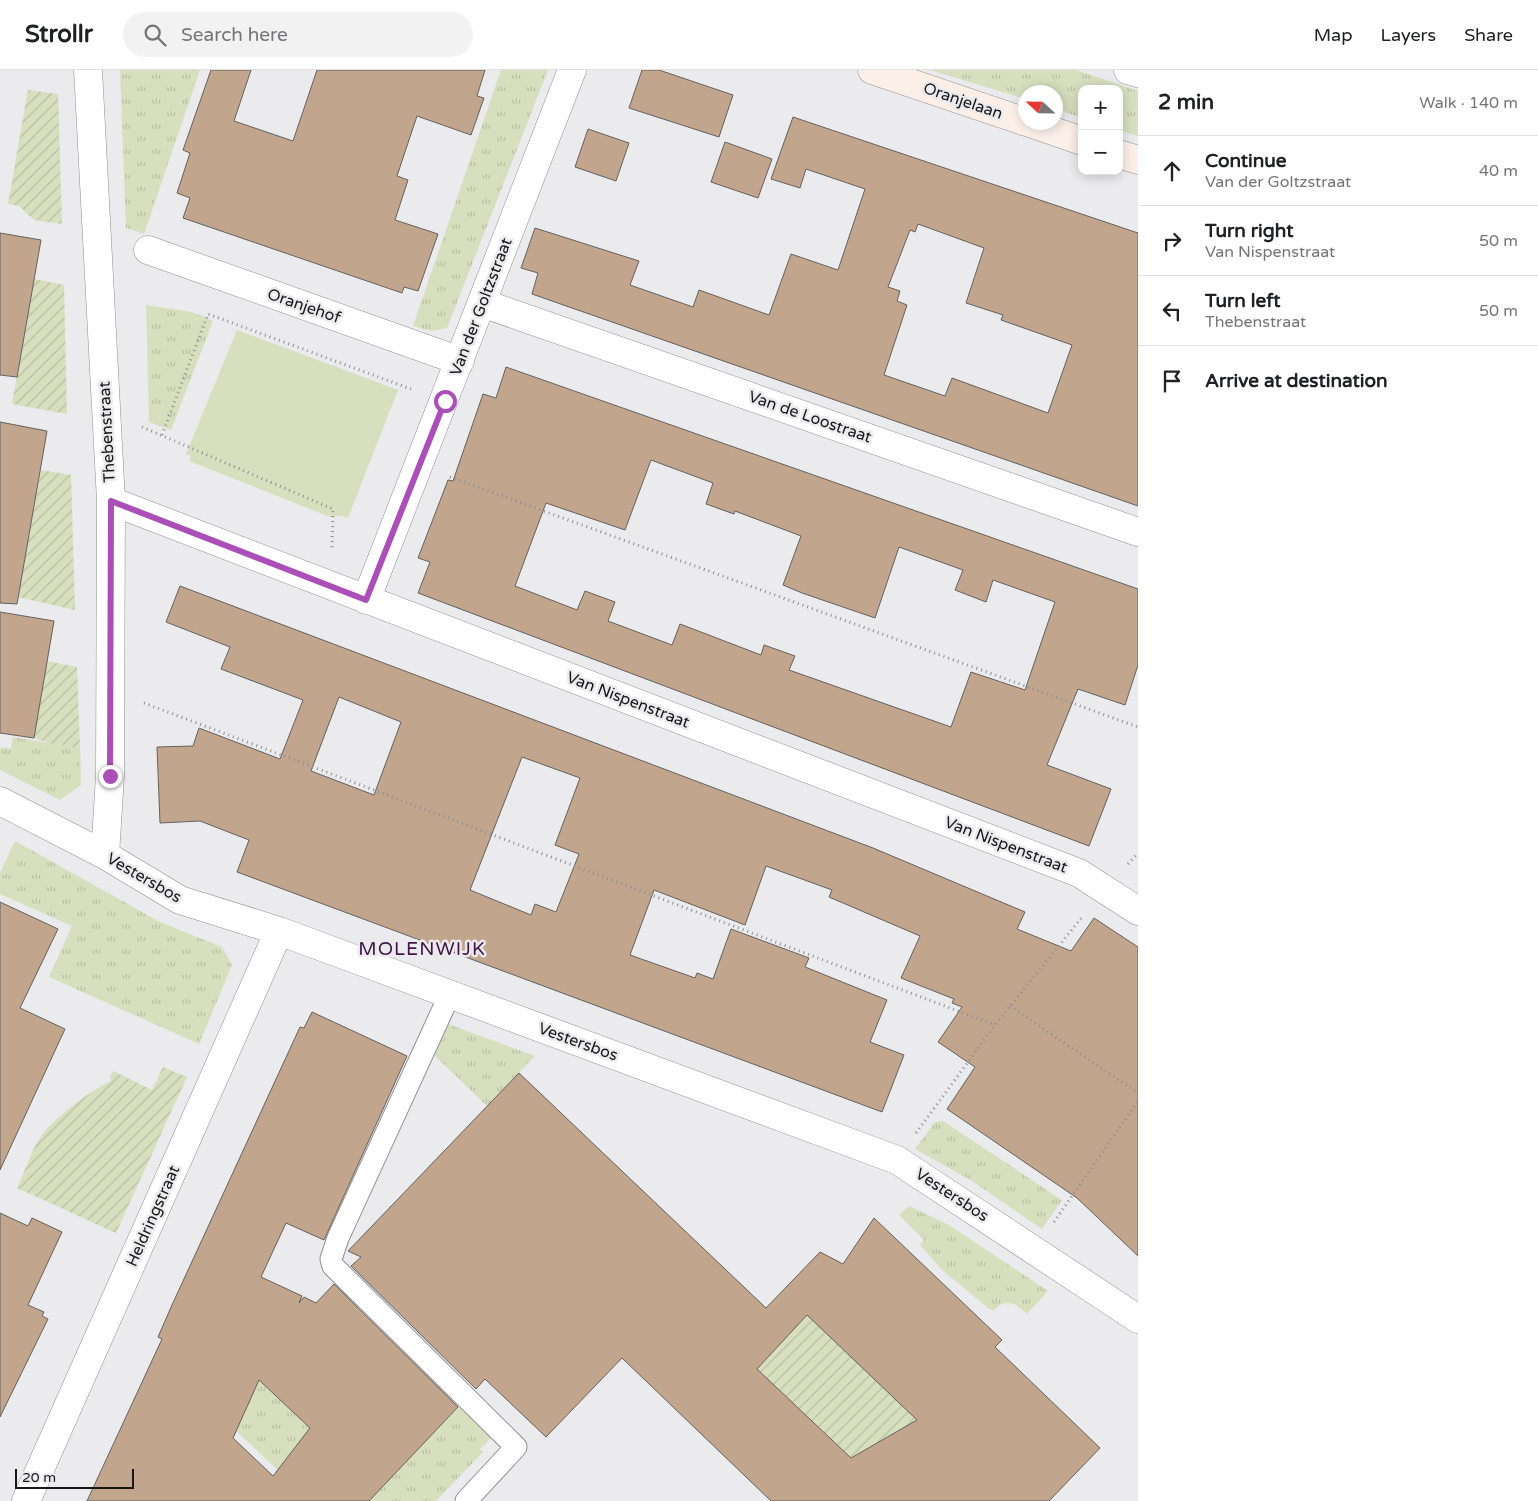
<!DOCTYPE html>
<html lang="en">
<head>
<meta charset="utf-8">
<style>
	:root { --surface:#fff; --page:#f2f2f2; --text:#202124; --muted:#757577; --line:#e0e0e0 }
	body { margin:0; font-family:"Varela Round",sans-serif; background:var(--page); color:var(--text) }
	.controls { position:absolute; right:15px; top:15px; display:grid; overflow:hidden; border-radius:10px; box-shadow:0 2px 12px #0003 }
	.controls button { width:45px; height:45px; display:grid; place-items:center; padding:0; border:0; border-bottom:1px solid var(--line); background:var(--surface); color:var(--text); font:25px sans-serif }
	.compass { position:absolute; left:1018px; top:15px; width:45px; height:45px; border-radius:50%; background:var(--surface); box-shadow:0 2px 12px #0003; rotate:292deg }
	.scale { position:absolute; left:15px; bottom:12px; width:119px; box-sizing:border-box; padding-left:5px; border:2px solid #181718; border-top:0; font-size:14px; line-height:18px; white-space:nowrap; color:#181718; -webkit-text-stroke:4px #ebeaed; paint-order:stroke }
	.stop { position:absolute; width:15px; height:15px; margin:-11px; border:4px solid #ab4eb7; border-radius:50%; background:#fff }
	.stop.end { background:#ab4eb7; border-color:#fff; box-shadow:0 1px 5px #0008 }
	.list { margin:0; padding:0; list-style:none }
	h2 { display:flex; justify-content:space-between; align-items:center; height:65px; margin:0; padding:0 20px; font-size:21px }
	h2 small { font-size:16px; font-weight:400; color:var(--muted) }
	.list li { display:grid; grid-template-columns:32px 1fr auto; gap:15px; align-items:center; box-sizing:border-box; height:70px; padding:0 20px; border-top:1px solid var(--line) }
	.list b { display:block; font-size:19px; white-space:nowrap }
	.list p { margin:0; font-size:16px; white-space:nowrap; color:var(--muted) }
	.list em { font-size:16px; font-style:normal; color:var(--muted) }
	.icon { flex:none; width:28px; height:28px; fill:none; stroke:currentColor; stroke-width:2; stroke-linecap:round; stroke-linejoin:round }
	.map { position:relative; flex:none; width:1138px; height:1431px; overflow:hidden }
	header { display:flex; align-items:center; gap:30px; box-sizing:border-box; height:70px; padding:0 25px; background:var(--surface); border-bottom:1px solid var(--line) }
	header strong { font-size:24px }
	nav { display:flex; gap:28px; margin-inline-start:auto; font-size:18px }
	.search { width:350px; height:45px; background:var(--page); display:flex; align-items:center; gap:12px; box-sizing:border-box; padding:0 18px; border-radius:28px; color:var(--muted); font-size:19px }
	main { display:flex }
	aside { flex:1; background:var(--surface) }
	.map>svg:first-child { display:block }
	.grass { fill:url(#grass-tufts) }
	.garden { fill:url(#garden-furrows) }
	.pitch { fill:#d7dfbf }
	.building { fill:#c1a58d; stroke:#64615f; fill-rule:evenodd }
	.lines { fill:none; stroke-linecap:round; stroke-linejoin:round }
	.lane-casing { stroke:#908f92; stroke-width:23 }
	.street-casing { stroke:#908f92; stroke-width:29 }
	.secondary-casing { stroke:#908f92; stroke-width:29 }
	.path { stroke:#8f8e90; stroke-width:3; stroke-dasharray:1 4; stroke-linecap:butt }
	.lane { stroke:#fff; stroke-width:21 }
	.street { stroke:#fff; stroke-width:28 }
	.secondary { stroke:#fbefe8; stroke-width:28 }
	.route { stroke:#ab4eb7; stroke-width:6 }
	.labels { text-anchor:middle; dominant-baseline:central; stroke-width:5; stroke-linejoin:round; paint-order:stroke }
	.street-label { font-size:16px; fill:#181718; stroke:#ebeaed }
	.quarter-label { font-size:19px; letter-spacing:1px; fill:#421548; stroke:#ebeaed }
</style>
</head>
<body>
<header>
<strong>Strollr</strong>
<div class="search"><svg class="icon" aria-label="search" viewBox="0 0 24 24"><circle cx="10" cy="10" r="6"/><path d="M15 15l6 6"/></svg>Search here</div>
<nav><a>Map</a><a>Layers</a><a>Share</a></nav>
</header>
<main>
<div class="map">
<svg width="1138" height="1431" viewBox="0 0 1138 1431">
	<defs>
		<pattern id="grass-tufts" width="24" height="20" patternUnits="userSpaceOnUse" patternTransform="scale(1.25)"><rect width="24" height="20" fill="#d7dfbf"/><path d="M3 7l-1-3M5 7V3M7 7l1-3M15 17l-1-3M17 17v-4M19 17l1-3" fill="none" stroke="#b8bfa3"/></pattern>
		<pattern id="garden-furrows" width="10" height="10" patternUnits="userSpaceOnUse" patternTransform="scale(1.25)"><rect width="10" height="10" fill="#d7dfbf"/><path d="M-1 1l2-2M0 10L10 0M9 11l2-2" fill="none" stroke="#b8bfa3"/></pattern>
	</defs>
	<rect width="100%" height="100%" fill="#ebeaed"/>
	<path class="grass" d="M120,0h80l-56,164 -18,-6z
		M501,0h47l-101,258 -16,3 -18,-5z
		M930,0h146l62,21v45l-19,-6v-41h-37v29l-26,-9v-17h-30l-1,7z
		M146,235l46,7 21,9 -42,109 -22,-8z
		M13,667l67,11 1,37 -21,15 -60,-30v-23l11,2z
		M15,771l145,81 62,25 10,18 -33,79 -150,-67 23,-51 -72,-32v-21z
		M448,954l87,32 -48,50 -53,-51z
		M943,1051l119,79 -20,29 -70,-48 -57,-32 20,-27z
		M909,1136l40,19 99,66 -21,23c-11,-11 -22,-17 -33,-3l-6,-3 -46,-38 -22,-25 4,-5 -25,-25z
		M291,1240l44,40 -51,54 93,88 82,-85 32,31 -11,11 3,3 -47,49h-125l-76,-71z"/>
	<path class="garden" d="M28,20l30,4 4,130 -28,-4 -15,-14 -11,-2z
		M34,209l30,6 3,129 -55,-10z
		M41,400l30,5 4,135 -57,-13z
		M47,591l30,6 3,81 -31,-5 -15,-5z
		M163,997l24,10 -71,156 -99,-45c8,-16 13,-35 23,-50 11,-18 51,-48 71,-57l-1,-5 3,-5 39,19z
		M807,1245l112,106 -8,9 -6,-3 -54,31 -94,-89z"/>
	<path class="pitch" d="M237,260l161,60 -50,128 -6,-2 -12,1 -141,-56 2,-5 -5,-2z"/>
	<path class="building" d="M211,0h40l-17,51 59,20 24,-71h168l-8,26 7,2 -13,37 -54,-19 -20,60 11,4 -13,40 43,14 -20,57 -14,-4 -2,6 -219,-75 7,-20 -13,-5 13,-40 -7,-3z
		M642,0h17l74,25 -14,42 -90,-29z
		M793,47l345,116v273l-606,-212 6,-21 -17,-5 14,-40 104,33 -9,24 63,22 6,-17 70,25 22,-61 47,16 27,-81 -59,-20 -6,19 -29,-9zM918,154l66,24 -18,55 37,12 -2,5 71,25 -24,68 -96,-35 -7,18 -61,-21 23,-70 -10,-4 3,-10 -12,-4 22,-57 5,2z
		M588,59l41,14 -13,38 -41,-14z
		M725,72l47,17 -14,39 -47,-16z
		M0,163l41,7 -24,137 -17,-2z
		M506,297l632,222v76l-13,40 -47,-16 -31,76 64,24 -22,57 -671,-253 12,-31 -12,-4 30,-78 5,1 30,-87 13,4zM651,390l62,23 -7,21 28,10 1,-3 66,25 -18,49 19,8 73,25 24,-71 64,23 -8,20 31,12 7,-22 62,22 -30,88 -54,-18 -20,55 -162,-57 6,-14 -31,-11 -3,10 -81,-31 -8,21 -64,-24 7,-19 -30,-11 -8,19 -62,-24 31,-83 79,27z
		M0,352l47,9 -30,173 -17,-1z
		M180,516l693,262 152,64 -8,17 54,22 23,-33 44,29v309l-61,-58 -130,-89 28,-42 -37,-25 24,-35 -10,-4 2,-4 -53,-21 19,-42 -91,-39 3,-7 -66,-24 -21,59 -91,-35 -24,65 65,23 2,-5 16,6 18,-50 78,29 -4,9 82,33 -17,42 34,13 -22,57 -645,-240 12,-32 -49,-19 -40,2 -3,-76 36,-1 6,-18 81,31 23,-59 -82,-31 9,-22 -64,-25zM339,627l62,25 -27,73 -63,-24zM522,687l58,21 -25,67 24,9 -23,58 -21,-8 -4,11 -61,-25z
		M0,542l54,9 -20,117 -34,-5z
		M0,832l58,27 -38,79 45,21 -65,141z
		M312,942l95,44 -83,184 -38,-17 -25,54 41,19 -3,7 5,-6 12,6 18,-19 124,123 -89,94h-282l75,-162 -4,-2 14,-32 128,-278 4,1zM259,1310l51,48 -37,48 -40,-38z
		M519,1003l247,235 54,-56 23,12 31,-46 128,122 -7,7 105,101 -51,53h-278l-149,-143 -76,79 -61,-58 -9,10 -125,-123 10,-9 -13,-6zM807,1245l110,105 -66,38 -94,-89z
		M0,1143l28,13 4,-8 30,14 -34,73 16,7 -2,4 6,3 -48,98z"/>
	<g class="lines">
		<defs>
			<path id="lane" d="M450,924l-112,244 -7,21 2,7 183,181 -50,54"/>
			<path id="street" d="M88,0l23,431 -1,275 -5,79
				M1128,0l10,3
				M148,180l312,111
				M482,233l656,229
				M111,431l968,372 59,38
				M366,530l206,-530
				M0,731l105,54 75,45 99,31 618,229 241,159
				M26,1431l253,-570"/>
			<path id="secondary" d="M872,0l154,52
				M1027,52l55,19
				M1119,84l19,6"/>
		</defs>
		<use href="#lane" class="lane-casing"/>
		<use href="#street" class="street-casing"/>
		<use href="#secondary" class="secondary-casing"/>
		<path class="path" d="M142,357l191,82 -1,39
			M162,365l46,-121 203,75
			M450,407l688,250
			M144,633l851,322
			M1128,794l10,-11
			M1010,936l128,87
			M916,1063l79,-108 88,-109
			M1054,1152l84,-121"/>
		<use href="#lane" class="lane"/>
		<use href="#street" class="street"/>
		<use href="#secondary" class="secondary"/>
	</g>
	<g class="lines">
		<path class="route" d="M110,706l1,-275 255,99 79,-199"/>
	</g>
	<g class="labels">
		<g class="street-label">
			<text transform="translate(963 31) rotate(19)">Oranjelaan</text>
			<text transform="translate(304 236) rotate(19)">Oranjehof</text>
			<text transform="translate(481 237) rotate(-69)">Van der Goltzstraat</text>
			<text transform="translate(810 347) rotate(19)">Van de Loostraat</text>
			<text transform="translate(107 362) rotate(-93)">Thebenstraat</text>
			<text transform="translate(628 630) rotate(21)">Van Nispenstraat</text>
			<text transform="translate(1006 775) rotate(21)">Van Nispenstraat</text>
			<text transform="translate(144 808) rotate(30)">Vestersbos</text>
			<text transform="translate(578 972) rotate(20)">Vestersbos</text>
			<text transform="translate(952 1125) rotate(33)">Vestersbos</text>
			<text transform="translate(153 1146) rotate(-66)">Heldringstraat</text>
		</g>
		<g class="quarter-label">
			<text x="422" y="879">MOLENWIJK</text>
		</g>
	</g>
</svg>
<div class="controls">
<button>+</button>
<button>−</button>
</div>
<svg class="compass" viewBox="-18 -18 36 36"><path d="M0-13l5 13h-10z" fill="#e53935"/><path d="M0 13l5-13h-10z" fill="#757577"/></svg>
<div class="scale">20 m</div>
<div class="stop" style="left:445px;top:331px"></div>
<div class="stop end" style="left:110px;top:706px"></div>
</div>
<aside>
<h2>2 min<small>Walk · 140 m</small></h2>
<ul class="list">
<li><svg class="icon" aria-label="ahead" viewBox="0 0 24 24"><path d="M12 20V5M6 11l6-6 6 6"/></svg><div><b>Continue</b><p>Van der Goltzstraat</p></div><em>40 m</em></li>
<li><svg class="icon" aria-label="right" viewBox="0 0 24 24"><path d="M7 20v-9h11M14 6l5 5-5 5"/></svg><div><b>Turn right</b><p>Van Nispenstraat</p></div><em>50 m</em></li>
<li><svg class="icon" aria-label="left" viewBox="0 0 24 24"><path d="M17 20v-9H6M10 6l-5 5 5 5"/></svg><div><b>Turn left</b><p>Thebenstraat</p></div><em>50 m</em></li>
<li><svg class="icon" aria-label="arrive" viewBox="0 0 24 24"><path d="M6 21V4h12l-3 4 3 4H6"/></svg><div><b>Arrive at destination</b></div></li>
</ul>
</aside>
</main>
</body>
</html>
